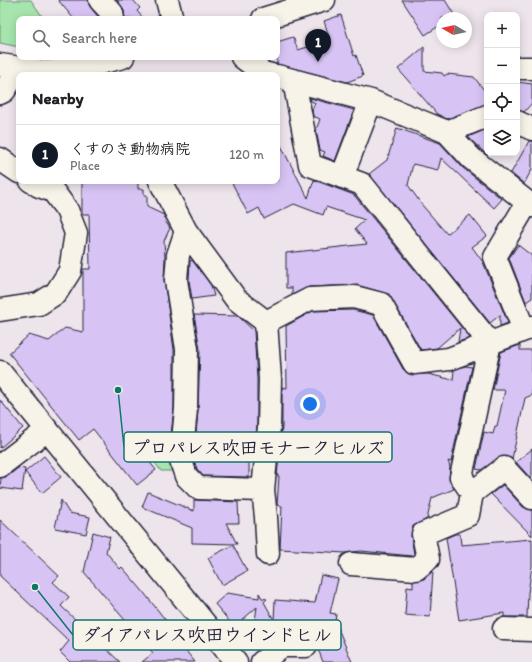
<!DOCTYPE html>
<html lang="en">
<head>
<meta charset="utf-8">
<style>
	:root { --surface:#fff; --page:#f2f2f2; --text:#202124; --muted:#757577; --line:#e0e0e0; --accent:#111827 }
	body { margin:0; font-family:Itim,"Klee One",sans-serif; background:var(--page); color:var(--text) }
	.controls { position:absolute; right:12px; top:12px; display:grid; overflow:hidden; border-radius:8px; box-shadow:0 2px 10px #0003 }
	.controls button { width:36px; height:36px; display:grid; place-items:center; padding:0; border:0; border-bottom:1px solid var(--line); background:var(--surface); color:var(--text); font:20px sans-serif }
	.compass { position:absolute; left:436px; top:12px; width:36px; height:36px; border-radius:50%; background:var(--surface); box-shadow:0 2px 10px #0003; rotate:279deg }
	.you { position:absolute; left:310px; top:404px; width:14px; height:14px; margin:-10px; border:3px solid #fff; border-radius:50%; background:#1a73e8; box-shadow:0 0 0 6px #1a73e833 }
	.badge { display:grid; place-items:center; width:26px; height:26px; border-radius:50%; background:var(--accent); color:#fff; font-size:13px; font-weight:700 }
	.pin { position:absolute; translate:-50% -33px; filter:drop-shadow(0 1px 2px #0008) }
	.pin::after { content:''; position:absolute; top:21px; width:14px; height:12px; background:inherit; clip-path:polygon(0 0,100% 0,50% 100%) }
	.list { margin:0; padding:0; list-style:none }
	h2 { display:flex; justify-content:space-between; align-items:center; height:52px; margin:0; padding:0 16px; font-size:17px }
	h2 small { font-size:13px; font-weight:400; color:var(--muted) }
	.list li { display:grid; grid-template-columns:26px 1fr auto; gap:12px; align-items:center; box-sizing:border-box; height:60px; padding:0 16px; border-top:1px solid var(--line) }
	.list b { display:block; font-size:15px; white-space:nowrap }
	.list p { margin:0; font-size:13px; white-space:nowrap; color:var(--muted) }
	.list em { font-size:13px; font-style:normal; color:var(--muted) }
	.icon { flex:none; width:22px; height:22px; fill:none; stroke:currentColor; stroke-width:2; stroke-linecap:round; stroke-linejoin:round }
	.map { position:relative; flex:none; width:532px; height:662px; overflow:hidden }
	.search { position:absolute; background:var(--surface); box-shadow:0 2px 10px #0003; left:16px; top:16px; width:264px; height:44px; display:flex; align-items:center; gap:10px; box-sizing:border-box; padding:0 14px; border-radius:8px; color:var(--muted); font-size:15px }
	.panel { position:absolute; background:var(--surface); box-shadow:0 2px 10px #0003; left:16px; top:72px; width:264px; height:112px; border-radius:8px }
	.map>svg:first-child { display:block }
	.green { fill:#a6e5ad; stroke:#648474 }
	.building { fill:#d8c4f4; stroke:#22223b }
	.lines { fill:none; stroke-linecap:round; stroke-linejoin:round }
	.minor-casing { stroke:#22223b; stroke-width:25 }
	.minor { stroke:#f7f3e8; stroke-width:22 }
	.leader { fill:none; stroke:#0f766e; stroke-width:1.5 }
	.callout-dot { fill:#0f766e; stroke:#f7f3e8; stroke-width:1.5 }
	.callout { fill:#f7f3e8; stroke:#0f766e; stroke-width:1.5 }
	.callout-label { font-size:18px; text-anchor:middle; font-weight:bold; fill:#22223b }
</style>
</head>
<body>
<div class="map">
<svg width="532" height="662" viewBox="0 0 532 662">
	<rect width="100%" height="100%" fill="#eee5ec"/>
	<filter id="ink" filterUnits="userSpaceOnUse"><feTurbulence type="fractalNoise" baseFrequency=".025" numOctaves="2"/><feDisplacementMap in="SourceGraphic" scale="8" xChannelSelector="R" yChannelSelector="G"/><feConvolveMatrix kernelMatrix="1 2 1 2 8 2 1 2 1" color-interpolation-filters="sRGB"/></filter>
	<g filter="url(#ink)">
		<path class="green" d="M0,0h31l13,19h-25v28l-19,-4z
			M139,438l36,4v29h-14l-17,-23z"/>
		<path class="building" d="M58,0h30l3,8 9,11h-26z
			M117,0h16l7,8 -3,3 7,8h-19l-1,-8z
			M402,0h43l10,16 -4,2h-9v6l-17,11z
			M341,15l13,41 2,-1 7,21 -16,6 -70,-18v-22l16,-5 5,13 32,-10 -6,-19z
			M424,47v24l18,2 2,3 3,-2 27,3 10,13 3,14 -40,15 -10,-5 -39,-45z
			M517,82l15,2v19l-8,9 -7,-2z
			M310,98l44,12 -19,51 -12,-5 2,-4 -5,-2 -4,-20 4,-11 -7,-3 -1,-6 3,-7 -4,-2z
			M397,128l43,15 23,25 39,31 -8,9 -53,-50 -3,12 -25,-6 -5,21 14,20 25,29 23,-19 17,21 -15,11 11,15 25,61 -8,3v-11l-10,8 -121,-149 18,-14z
			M487,129l1,24 -1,2 -19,-18z
			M277,138l31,60 6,-18 40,15 116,143 -12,4 2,-14 -23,20 -16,2 -32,-56 -32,-9 -48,2 -17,8v-7h-6v-35l81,-9 -12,-15 10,-9 -39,-13 -3,8 -29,-11 -30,15 -5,-11 -11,6 -17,-33h46z
			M529,141h3v28l-8,15 -13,-11z
			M82,181h56v8h6v6h3v12l17,8 1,6 5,7 -6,13 1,17 -1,21 10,71v58l-3,28 -43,-1 28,35 -19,15 -44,-56 -14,11 -70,-87 20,-18 20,6 16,-13 18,4v-63h7l-1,-55h-7z
			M518,245l14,11v42l-6,4 -17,-44z
			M192,260l19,25 3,11 -22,3 -3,-19 1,-19z
			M353,310l20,5 30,54 6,5h19l25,6 1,-10 11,-4 7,1 -21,95 -3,-1 2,6 -1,13 5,9 -22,9 -5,21 -14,7 -2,10 3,18 -2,2 -51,-5 -16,2 -65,-4 2,-43 -5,-1 2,-29h-2l5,-49v-40l5,1 -1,-62 27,-15z
			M194,315l44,1 16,15 3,48v47l-4,33 -4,-1v19l-46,-1 -6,-7 -3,-9 4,-51 2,-60z
			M520,345v5h12v45l-7,3 -13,61 -10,-3 -21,14 -5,-1 8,-37 9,2 2,-8h2l8,-36h-12l8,-38z
			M0,400l23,28 -23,20z
			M532,449v29l-1,1 -15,-17z
			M44,456l17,21 -19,16 -17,-21z
			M18,468l7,1 -3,22 -22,-3 1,-10 7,-2z
			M503,485l20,22 9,3v26l-41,-42z
			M148,492l46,19v-11l44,2 1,21h-13l11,21 -45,-1v-15l-50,-21z
			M61,500l8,13 21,4 -4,17 -31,-6z
			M0,520l59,56 -6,6 16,15 -8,9 59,56h-50l-10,-10 9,-11 -69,-65z
			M93,532l17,5 -4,15 14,17 2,-2 19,22 34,43 -3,2 23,28h-53l11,-9 -69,-81z
			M455,534h5l1,11 71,-6v27l-4,27 -1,24h-23v-4l-45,7 -13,-82z
			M233,545l14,26 -25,14 -14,-27z
			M433,571l-3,46 -25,-2 2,-28 6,1v-7l11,-2z
			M321,575l17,4 -8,34 6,1 -1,7 17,41h-29l-5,-13 -1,-9 -6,-6 -45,-5 7,8 -7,6 -14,-2 5,-34 -23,20 -19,-23 12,-11 32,5v-5l3,5 5,1 -3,3 10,18 1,-20 40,3z"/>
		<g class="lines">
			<defs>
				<path id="minor" d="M100,0l12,13 1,6
					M167,0l5,19
					M263,19l61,-19
					M242,57l21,16 8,2
					M0,65l48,7 40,-6 35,-9
					M517,68h15
					M277,76l94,25 76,31 24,26 61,48
					M294,81l16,84 52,19 128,159 -29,134 11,16
					M0,93l4,-2 14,-22
					M517,122l15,7
					M447,132l40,-16
					M0,159l19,13
					M342,177l29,-76
					M160,181l26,50 50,68 30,23 4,57 -1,48 -6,63 3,27 2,37
					M186,231l-8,24 -2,25 11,69 -1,60 -5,52 5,15 12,12 65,2
					M0,310l39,-6 17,-11 14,-22 6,-38 -9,-23 -14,-19 -14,-5 -8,-5
					M266,322l44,-23 44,-2 27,7 33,59 35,-4 83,-32
					M524,330l-29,-73 32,-54
					M0,372l236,290
					M0,466l47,-36
					M351,564l65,5 12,-10 -5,-25 45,-19 4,-22 32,-25 28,30
					M504,629l28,1
					M262,662l20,-16h24"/>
			</defs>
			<use href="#minor" class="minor-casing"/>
			<use href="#minor" class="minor"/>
		</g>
	</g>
	<path class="leader" d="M118 390L124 447M35 587L73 635"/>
	<g class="callout-dot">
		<circle cx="118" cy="390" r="4"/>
		<circle cx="35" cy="587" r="4"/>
	</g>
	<g class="callout">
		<rect x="124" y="432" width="268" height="30" rx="4"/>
		<rect x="73" y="620" width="268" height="30" rx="4"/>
	</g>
	<g class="callout-label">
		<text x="258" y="454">プロパレス吹田モナークヒルズ</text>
		<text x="207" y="641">ダイアパレス吹田ウインドヒル</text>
	</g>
</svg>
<div class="controls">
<button>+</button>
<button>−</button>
<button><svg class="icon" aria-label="locate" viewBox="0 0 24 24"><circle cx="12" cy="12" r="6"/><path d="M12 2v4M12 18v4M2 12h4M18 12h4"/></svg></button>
<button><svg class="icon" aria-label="layers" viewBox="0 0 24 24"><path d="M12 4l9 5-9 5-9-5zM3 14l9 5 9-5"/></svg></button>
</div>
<svg class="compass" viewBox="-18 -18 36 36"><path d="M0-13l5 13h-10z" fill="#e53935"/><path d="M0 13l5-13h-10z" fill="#757577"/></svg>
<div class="you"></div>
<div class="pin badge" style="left:318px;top:62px">1</div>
<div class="search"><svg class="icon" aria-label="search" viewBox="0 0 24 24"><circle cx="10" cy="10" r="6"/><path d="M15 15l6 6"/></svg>Search here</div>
<section class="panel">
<h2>Nearby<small></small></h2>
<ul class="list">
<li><span class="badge">1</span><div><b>くすのき動物病院</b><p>Place</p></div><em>120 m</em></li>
</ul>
</section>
</div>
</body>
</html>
